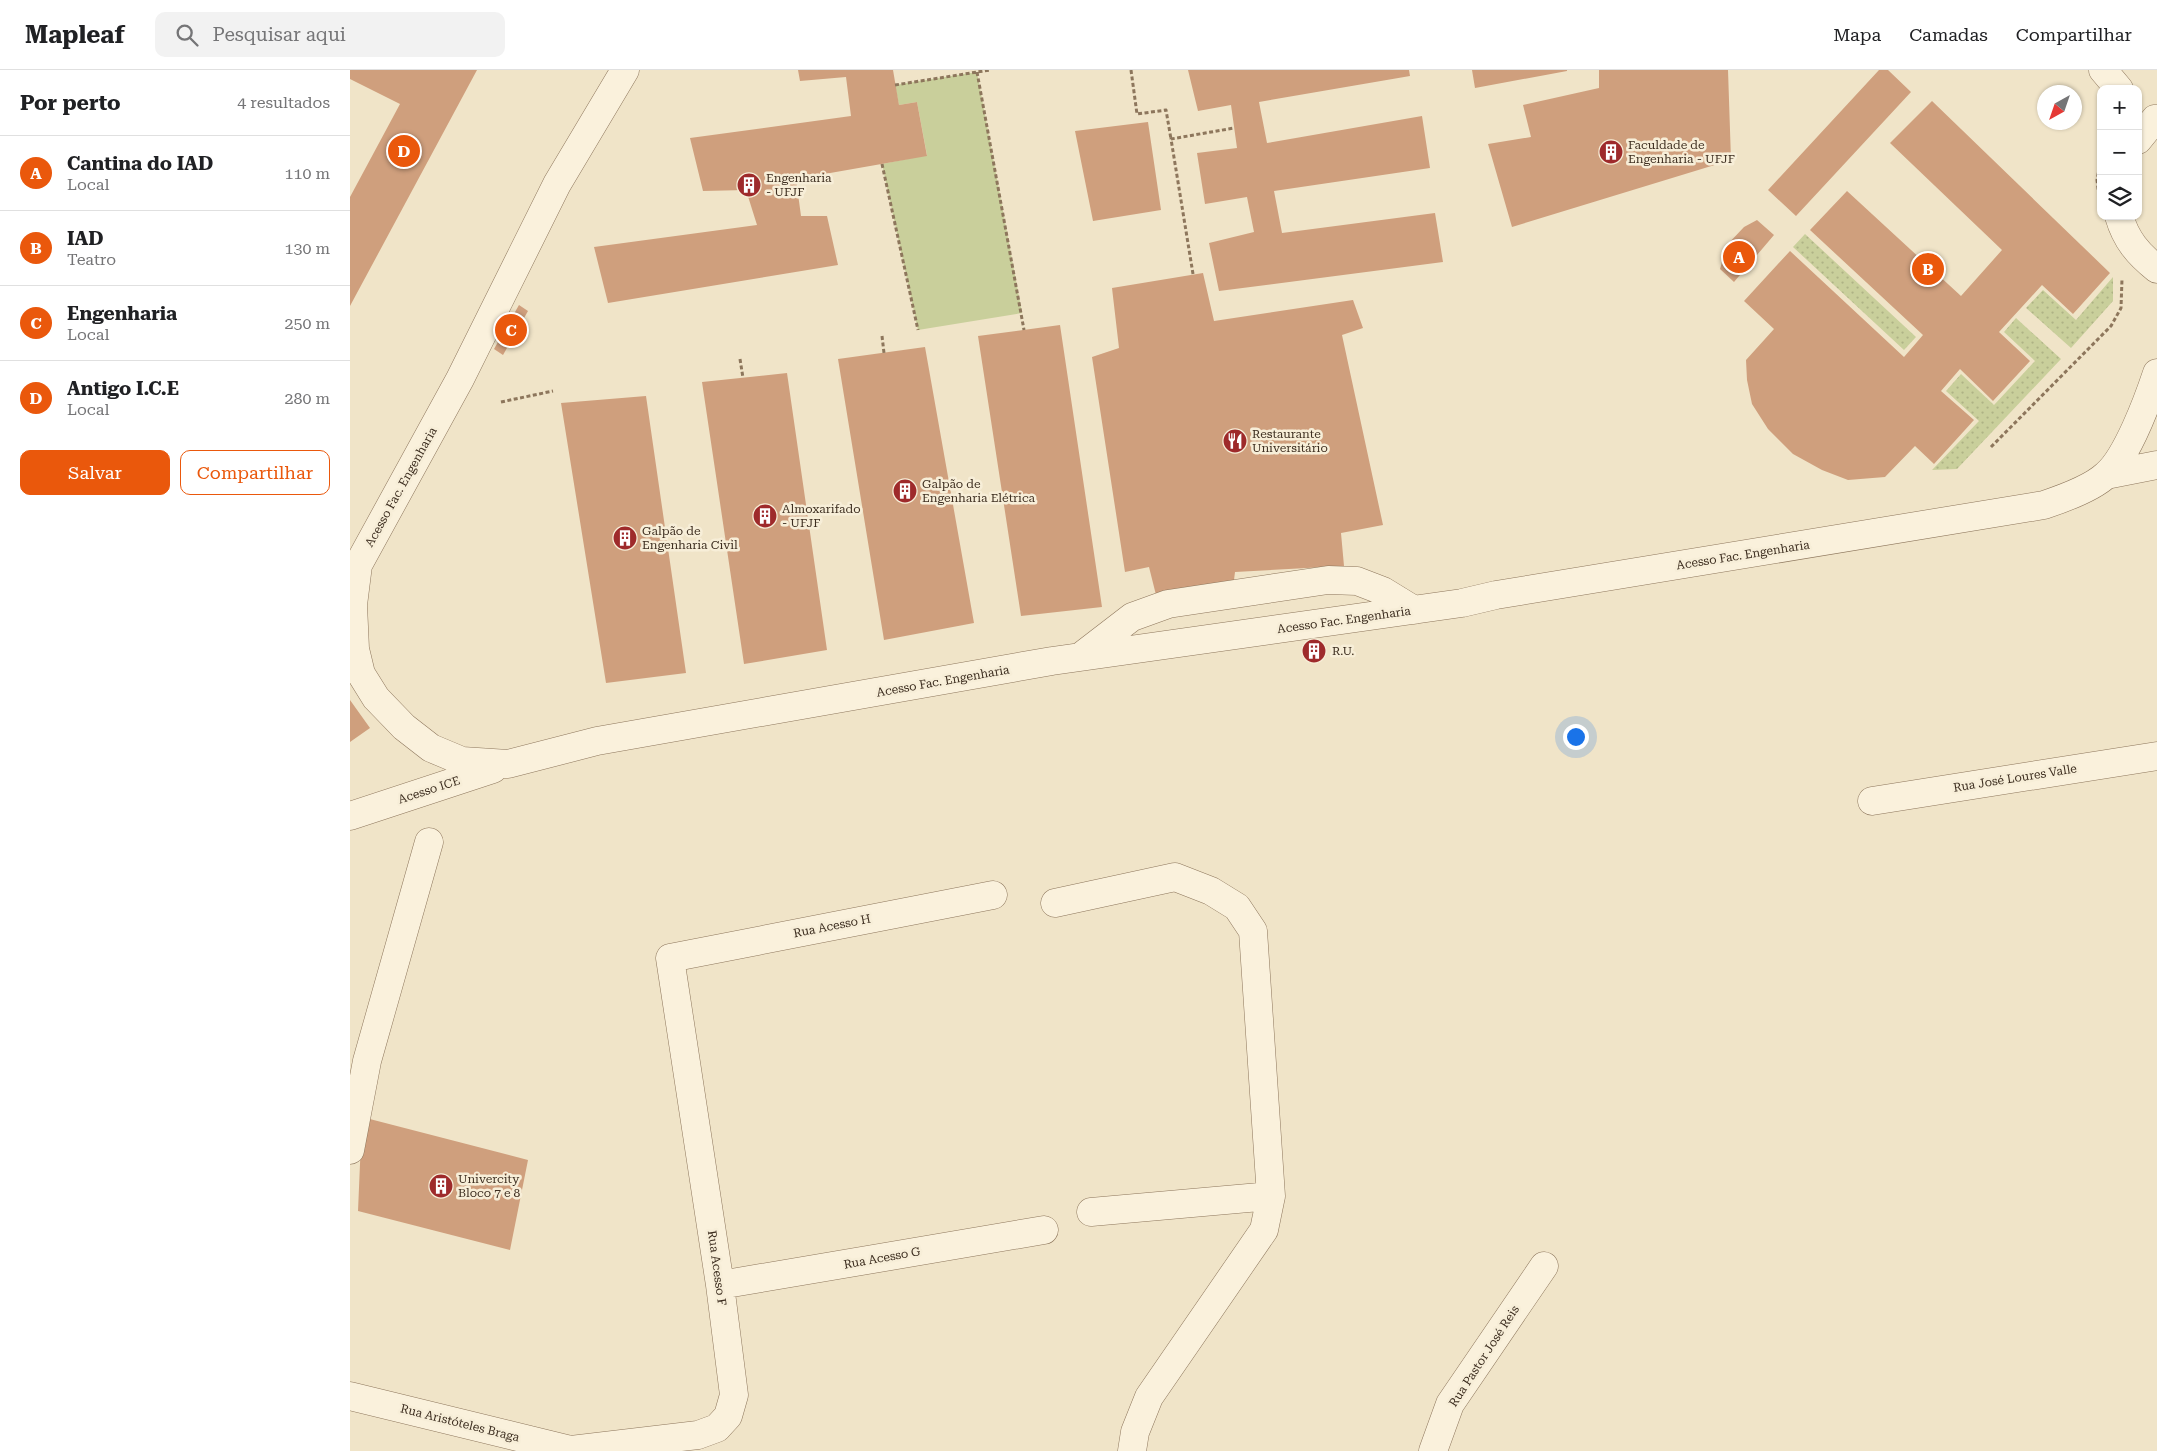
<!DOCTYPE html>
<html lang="pt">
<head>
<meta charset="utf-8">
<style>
	:root { --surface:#fff; --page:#f2f2f2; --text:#202124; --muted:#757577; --line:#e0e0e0; --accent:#ea580c }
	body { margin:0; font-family:"Roboto Serif",serif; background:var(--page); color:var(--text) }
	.controls { position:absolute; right:15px; top:15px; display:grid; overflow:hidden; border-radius:10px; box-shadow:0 1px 4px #0004 }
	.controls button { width:45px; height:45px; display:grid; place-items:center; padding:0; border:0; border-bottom:1px solid var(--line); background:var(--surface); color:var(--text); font:25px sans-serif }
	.compass { position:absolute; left:1687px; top:15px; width:45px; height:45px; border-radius:50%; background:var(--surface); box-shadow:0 1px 4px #0004; rotate:220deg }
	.you { position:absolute; left:1225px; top:666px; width:18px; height:18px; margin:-12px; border:4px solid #fff; border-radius:50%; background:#1a73e8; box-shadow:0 0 0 8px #1a73e833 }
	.badge { display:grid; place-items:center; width:32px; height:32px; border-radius:50%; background:var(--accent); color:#fff; font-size:16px; font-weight:700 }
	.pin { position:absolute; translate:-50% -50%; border:2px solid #fff; box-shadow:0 1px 5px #0006 }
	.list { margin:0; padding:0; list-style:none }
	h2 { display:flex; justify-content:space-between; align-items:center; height:65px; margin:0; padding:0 20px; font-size:21px }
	h2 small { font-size:16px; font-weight:400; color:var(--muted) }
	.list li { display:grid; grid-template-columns:32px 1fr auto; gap:15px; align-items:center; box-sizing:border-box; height:75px; padding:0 20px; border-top:1px solid var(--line) }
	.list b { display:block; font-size:19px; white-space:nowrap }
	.list p { margin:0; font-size:16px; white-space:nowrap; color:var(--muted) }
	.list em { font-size:16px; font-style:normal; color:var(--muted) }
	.actions { display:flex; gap:10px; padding:15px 20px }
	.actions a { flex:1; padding:11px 0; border:1px solid var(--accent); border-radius:10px; text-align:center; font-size:18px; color:var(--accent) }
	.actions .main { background:var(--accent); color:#fff }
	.icon { flex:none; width:28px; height:28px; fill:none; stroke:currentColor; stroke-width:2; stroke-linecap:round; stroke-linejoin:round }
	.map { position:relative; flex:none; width:1807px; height:1381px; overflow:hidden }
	header { display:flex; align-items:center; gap:30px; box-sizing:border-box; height:70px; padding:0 25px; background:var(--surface); border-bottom:1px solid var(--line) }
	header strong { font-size:24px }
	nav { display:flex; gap:28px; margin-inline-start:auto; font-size:18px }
	.search { width:350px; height:45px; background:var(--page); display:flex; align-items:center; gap:12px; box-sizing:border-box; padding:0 18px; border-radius:10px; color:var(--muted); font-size:19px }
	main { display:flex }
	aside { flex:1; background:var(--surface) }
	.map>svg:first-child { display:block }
	.green { fill:#c9cf9b }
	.garden { fill:url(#garden-dots) }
	.building { fill:#cf9f7d }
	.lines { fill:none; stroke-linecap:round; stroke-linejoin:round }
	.minor-casing { stroke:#8d765c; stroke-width:29 }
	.path { stroke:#8d765c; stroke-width:3; stroke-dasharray:4 2.5; stroke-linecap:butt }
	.minor { stroke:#faf1dc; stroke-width:28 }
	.labels { text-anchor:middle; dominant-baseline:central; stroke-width:5; stroke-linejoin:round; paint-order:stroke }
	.poi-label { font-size:12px; fill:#3d2e20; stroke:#f7eed8; text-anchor:start }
	.street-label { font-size:12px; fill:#3d2e20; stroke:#f7eed8 }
</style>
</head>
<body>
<header>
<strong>Mapleaf</strong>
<div class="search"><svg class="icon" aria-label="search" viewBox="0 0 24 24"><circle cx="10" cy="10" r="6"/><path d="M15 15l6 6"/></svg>Pesquisar aqui</div>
<nav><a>Mapa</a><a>Camadas</a><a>Compartilhar</a></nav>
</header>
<main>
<aside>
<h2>Por perto<small>4 resultados</small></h2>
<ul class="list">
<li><span class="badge">A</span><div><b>Cantina do IAD</b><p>Local</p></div><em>110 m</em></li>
<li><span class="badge">B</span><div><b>IAD</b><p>Teatro</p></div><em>130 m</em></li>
<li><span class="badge">C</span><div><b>Engenharia</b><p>Local</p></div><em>250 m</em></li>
<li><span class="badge">D</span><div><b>Antigo I.C.E</b><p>Local</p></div><em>280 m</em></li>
</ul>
<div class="actions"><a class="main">Salvar</a><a>Compartilhar</a></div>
</aside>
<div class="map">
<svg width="1807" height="1381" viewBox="0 0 1807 1381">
	<defs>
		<pattern id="garden-dots" width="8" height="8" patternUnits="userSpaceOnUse" patternTransform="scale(1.25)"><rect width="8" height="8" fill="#c9cf9b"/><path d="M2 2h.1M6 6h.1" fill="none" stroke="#aeb285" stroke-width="1.8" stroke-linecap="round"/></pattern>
	</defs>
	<rect width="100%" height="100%" fill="#f0e4c8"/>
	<path class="green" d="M627,2l45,241 -104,17 -36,-166 45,-9 -10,-53 -18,3 -4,-20z"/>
	<path class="garden" d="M1455,164l111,103 -12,13 -111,-103z
		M1763,207v24l-42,47 -45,-40 17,-18 33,30z
		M1666,248l45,41 -104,110 -25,1 47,-49 -33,-30 15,-17 33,31 41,-44 -31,-29z"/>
	<path class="building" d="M0,0h127l-127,236v-109l50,-93 -50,-25z
		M448,0h95l6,35 18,-3 10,54 -131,23 5,37h26l11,49 -230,38 -14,-56 163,-22 -11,-35 -43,1 -13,-53 161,-22 -5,-39 -46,4z
		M838,0h221l1,6 -151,26 8,41 155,-27 8,52 -156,23 8,42 153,-20 8,49 -224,29 -10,-48 45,-11 -7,-35 -42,7 -8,-51 40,-5 -6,-43 -33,6z
		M1122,0h95v1l-92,17z
		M1249,0h129l3,90 -219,67 -24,-83 43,-7 -8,-32 76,-17z
		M1529,0h9l23,22 -115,124 -28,-26z
		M1582,31l178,172 -37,41 -31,-29 -43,47 31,29 -37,40 -33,-32 -19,22 33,29 -40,44 -19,-18 -30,31 -37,3 -26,-10 -29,-16 -25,-25 -16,-25 -5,-24 -1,-20 28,-31 -30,-28 46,-50 114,106 19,-22 -113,-105 37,-39 114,105 41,-46 -112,-107z
		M798,52l13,88 -68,11 -18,-90z
		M1407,150l17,15 -40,47 -14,-13 7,-24 17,-18z
		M853,203l11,48 139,-21 10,28 -21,7 41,190 -42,8 3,33 -109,6 -2,16 -76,11 -8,-32 -24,5 -33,-215 27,-9 -7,-60z
		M169,235l9,6 -25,44 -9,-6z
		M710,255l42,282 -81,9 -43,-280z
		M575,277l49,276 -90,17 -46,-281z
		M437,303l40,277 -83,14 -42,-282z
		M296,326l40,277 -80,10 -45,-280z
		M975,575l1,10 -23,3 -1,-10z
		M0,630l20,28 -20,14z
		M12,1047l166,43 -18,90 -152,-39z"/>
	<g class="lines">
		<defs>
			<path id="minor" d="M275,0l-68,114 -97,195 -102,186 -5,40 2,44 6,25 15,24 28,29 27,21 31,13 46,3 89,-23 455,-80 410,-58 34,-8 548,-90c18,-6 48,-17 62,-30 21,-18 42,-75 51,-102
				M1753,0l16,19
				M1788,70l17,-21
				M1769,146c7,24 19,38 38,53
				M1756,405l51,-10
				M730,587l52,-40 36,-13 160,-24 29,1 26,10 31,19
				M1522,731l285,-45
				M0,746l143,-47
				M705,833l120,-26 36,14 26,16 16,24 18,265 -7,34 -115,167 -14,35 -3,19
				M0,1080l17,-89 62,-219
				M741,1142l180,-16
				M370,1215l324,-55
				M0,1326l221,54 127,-15 19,-7 11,-12 6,-21 -14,-110 -50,-327 323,-63
				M1083,1381l17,-47 94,-138"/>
		</defs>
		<use href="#minor" class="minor-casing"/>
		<path class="path" d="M781,0l6,44 29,-4 5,29
			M627,2l47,258
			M545,15l95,-15
			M532,94l36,166
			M1749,126l-2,-16 4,-21
			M843,204l-22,-135 63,-11
			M532,266l2,17
			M390,289l3,19
			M151,332l52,-11
			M1641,377l120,-121 10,-18 1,-29"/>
		<use href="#minor" class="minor"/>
	</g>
	<defs>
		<symbol id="building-disc" viewBox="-11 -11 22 22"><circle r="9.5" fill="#9e2a2b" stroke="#f7eed8"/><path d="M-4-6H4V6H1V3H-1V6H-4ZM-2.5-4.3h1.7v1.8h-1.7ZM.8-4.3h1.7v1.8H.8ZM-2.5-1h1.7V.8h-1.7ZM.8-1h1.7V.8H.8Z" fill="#fff"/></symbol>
		<symbol id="restaurant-disc" viewBox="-11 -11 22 22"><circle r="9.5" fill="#9e2a2b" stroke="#f7eed8"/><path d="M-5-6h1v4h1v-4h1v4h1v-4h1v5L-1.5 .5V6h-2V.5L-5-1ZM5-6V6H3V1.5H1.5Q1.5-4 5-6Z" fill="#fff"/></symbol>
	</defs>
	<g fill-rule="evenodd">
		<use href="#building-disc" x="1247" y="68" width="28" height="28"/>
		<use href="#building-disc" x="385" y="101" width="28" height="28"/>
		<use href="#restaurant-disc" x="871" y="357" width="28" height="28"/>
		<use href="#building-disc" x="541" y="407" width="28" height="28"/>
		<use href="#building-disc" x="401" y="432" width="28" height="28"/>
		<use href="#building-disc" x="261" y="454" width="28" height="28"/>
		<use href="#building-disc" x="950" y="567" width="28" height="28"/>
		<use href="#building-disc" x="77" y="1102" width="28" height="28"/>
	</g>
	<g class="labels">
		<g class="poi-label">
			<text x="1278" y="75">Faculdade de<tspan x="1278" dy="14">Engenharia - UFJF</tspan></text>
			<text x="416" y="108">Engenharia<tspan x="416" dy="14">- UFJF</tspan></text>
			<text x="902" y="364">Restaurante<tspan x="902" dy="14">Universitário</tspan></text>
			<text x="572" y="414">Galpão de<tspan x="572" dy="14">Engenharia Elétrica</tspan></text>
			<text x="432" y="439">Almoxarifado<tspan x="432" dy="14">- UFJF</tspan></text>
			<text x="292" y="461">Galpão de<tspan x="292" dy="14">Engenharia Civil</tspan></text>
			<text x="982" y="581">R.U.</text>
			<text x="108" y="1109">Univercity<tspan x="108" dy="14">Bloco 7 e 8</tspan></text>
		</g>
		<g class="street-label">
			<text transform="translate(51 417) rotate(-61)">Acesso Fac. Engenharia</text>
			<text transform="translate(1393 485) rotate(-9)">Acesso Fac. Engenharia</text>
			<text transform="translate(994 550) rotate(-8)">Acesso Fac. Engenharia</text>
			<text transform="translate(593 611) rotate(-10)">Acesso Fac. Engenharia</text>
			<text transform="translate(1665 708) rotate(-9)">Rua José Loures Valle</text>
			<text transform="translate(79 720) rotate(-18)">Acesso ICE</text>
			<text transform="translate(482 856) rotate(-11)">Rua Acesso H</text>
			<text transform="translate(532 1188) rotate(-10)">Rua Acesso G</text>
			<text transform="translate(367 1198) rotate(82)">Rua Acesso F</text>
			<text transform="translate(1134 1286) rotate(-57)">Rua Pastor José Reis</text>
			<text transform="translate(110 1353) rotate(14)">Rua Aristóteles Braga</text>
		</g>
	</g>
</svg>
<div class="controls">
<button>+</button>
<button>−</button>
<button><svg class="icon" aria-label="layers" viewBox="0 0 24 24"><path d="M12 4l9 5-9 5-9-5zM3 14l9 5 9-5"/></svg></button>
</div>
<svg class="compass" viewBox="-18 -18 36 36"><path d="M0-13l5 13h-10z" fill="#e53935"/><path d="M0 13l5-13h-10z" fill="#757577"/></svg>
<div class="you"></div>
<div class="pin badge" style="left:1389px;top:187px">A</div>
<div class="pin badge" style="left:1578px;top:199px">B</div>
<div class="pin badge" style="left:161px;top:260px">C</div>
<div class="pin badge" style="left:54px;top:81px">D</div>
</div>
</main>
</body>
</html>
